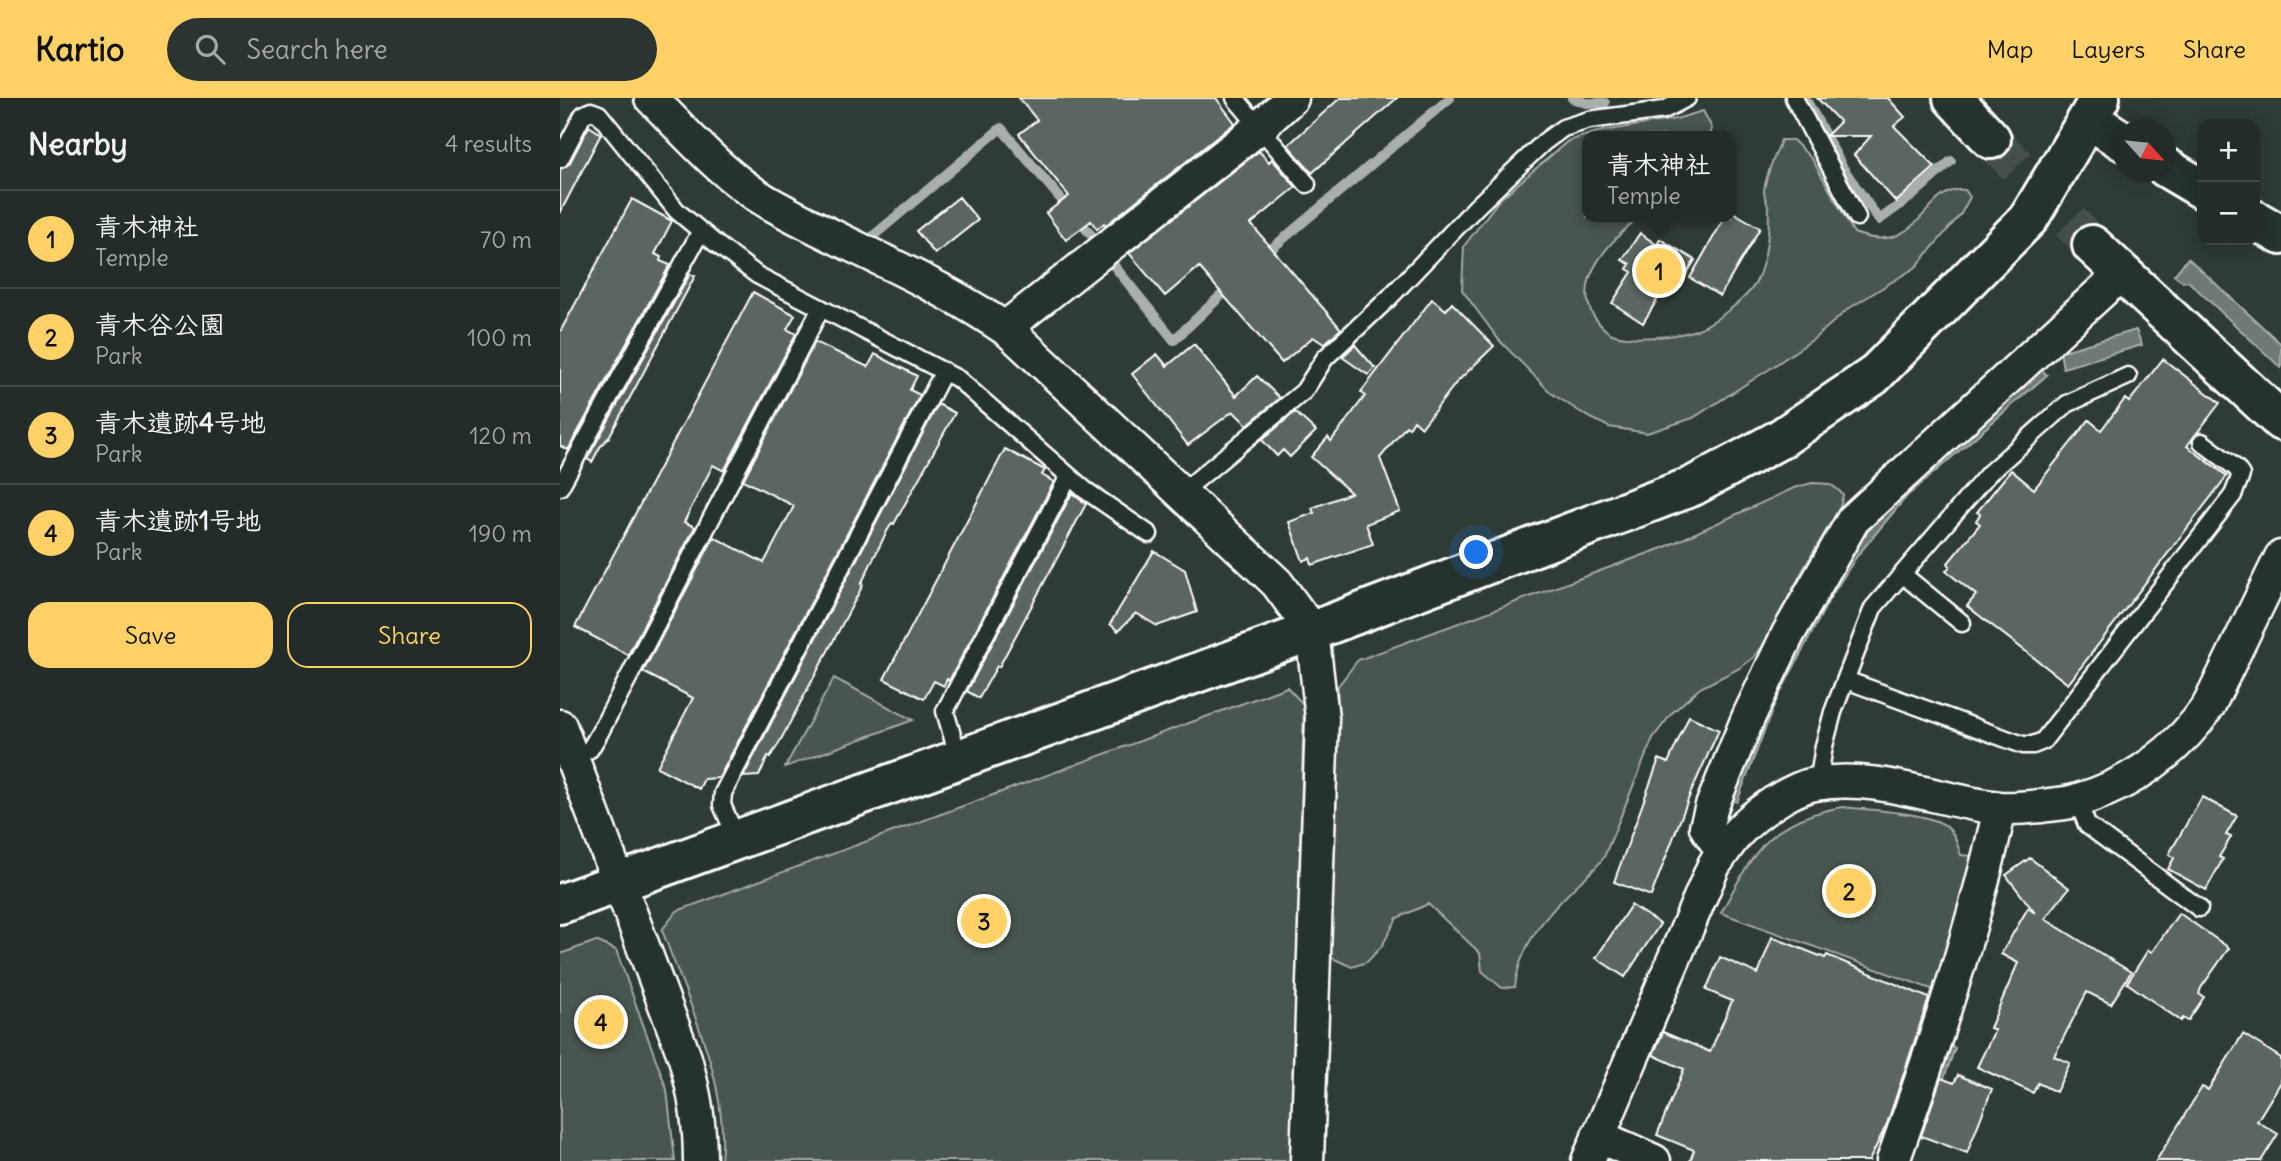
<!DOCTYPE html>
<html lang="en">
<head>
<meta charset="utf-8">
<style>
	:root { --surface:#232c28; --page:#2b3430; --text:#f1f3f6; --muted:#a3a7a8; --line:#404845; --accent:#ffd166 }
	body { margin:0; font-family:Delius,"Klee One",sans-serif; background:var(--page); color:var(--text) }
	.controls { position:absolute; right:21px; top:21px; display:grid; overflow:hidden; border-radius:14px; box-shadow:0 4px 18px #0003 }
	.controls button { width:63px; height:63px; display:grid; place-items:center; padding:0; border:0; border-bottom:2px solid var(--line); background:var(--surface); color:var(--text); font:35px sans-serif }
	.compass { position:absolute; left:1553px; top:21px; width:63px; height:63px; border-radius:50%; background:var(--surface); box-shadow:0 4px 18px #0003; rotate:117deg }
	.you { position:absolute; left:917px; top:455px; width:24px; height:24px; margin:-18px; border:5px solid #fff; border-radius:50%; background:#1a73e8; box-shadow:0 0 0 10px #1a73e833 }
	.badge { display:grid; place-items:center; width:46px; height:46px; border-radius:50%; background:var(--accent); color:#111; font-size:23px; font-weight:700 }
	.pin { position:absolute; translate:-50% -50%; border:4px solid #fff; box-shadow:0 2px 7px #0006 }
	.popup { position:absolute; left:1022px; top:33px; width:154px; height:91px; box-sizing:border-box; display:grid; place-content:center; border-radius:14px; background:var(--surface); filter:drop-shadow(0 2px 5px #0005); font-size:23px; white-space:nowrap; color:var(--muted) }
	.popup b { font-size:26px; color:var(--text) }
	.popup::after { content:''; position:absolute; left:50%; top:100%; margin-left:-14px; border:14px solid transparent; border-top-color:var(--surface) }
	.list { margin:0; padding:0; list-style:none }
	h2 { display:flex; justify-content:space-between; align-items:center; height:91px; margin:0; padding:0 28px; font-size:30px }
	h2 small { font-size:23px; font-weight:400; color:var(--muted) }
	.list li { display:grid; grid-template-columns:46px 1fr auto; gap:21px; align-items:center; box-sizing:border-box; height:98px; padding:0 28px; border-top:2px solid var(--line) }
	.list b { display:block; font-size:26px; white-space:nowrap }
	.list p { margin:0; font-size:23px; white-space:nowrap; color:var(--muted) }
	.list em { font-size:23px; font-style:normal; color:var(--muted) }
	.actions { display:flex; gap:14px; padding:21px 28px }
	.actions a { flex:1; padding:16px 0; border:2px solid var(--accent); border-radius:21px; text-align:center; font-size:24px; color:var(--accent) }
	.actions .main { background:var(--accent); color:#111 }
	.icon { flex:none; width:38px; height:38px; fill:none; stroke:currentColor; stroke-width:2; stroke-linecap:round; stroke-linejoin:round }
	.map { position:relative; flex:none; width:1721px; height:1063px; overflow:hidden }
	header { display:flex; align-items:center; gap:42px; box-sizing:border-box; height:98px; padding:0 35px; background:var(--accent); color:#111 }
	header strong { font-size:33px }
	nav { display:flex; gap:38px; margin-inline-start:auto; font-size:24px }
	.search { width:490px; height:63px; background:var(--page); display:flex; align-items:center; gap:18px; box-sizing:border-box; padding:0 24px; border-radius:38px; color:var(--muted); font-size:26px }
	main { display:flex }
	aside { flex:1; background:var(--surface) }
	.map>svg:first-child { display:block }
	.green { fill:#4a544f; stroke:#a4aaa7; stroke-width:2 }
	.water { fill:#707975; stroke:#a9afac; stroke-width:2 }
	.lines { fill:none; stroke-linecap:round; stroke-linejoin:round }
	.stream { stroke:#a9afac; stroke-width:10 }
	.building { fill:#5b6661; stroke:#fff; stroke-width:2 }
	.secondary-tunnel { stroke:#444f49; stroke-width:38; stroke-dasharray:38 19; stroke-linecap:butt }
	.lane-casing { stroke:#fff; stroke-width:21 }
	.street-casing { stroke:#fff; stroke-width:37 }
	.secondary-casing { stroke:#fff; stroke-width:44 }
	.lane { stroke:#26332d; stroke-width:16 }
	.street { stroke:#26332d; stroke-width:32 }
	.secondary { stroke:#26332d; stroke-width:38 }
</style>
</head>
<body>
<header>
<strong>Kartio</strong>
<div class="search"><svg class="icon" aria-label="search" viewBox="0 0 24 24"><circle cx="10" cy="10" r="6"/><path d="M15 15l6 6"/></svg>Search here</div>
<nav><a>Map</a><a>Layers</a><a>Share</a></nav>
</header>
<main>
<aside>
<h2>Nearby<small>4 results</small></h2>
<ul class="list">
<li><span class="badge">1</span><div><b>青木神社</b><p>Temple</p></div><em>70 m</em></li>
<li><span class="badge">2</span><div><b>青木谷公園</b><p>Park</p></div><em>100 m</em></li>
<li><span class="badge">3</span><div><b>青木遺跡4号地</b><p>Park</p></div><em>120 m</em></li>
<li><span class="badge">4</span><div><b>青木遺跡1号地</b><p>Park</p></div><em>190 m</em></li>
</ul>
<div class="actions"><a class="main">Save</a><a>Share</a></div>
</aside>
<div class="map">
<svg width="1721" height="1063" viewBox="0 0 1721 1063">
	<rect width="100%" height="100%" fill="#2f3b35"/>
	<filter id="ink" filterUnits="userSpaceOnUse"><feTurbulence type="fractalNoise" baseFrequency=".0143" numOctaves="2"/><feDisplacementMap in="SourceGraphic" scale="14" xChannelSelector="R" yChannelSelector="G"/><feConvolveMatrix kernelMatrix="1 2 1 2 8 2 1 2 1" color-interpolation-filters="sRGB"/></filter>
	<g filter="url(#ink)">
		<path class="green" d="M1143,13l9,17 -2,8h-123v81h52c-26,22 -67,61 -46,98 5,7 11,16 19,19 20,7 63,3 84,-4 18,-7 54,-33 61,-50 9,-21 12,-46 12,-68 0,-7 -5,-14 -5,-21 1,-16 12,-36 17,-51h12l19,19 42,74c67,26 70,-49 111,-43l5,7 -9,17 -45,53 -68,42 -33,29 -47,32 -75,48 -46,15 -38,-6 -24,-12 -34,-22 -52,-53 -37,-50 2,-44 35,-46 69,-59 29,-9 79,-13z
			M1252,385c15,0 22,1 31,12l-3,12 -36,61 -42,79 -9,11 -13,10 -40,20 -28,25 -19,25 -49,119c-8,12 -17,19 -27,28 -30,29 -58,60 -62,102l-13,1 -20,-17 -2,-18 -52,-49 -31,14 -15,28 -15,16 -15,5 -22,-10 8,-271 20,-26 307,-113 129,-59z
			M274,580l79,42 -128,47z
			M727,589l17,18 -12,442 -2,14h-569c9,-77 -33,-159 -59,-231l15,-19z
			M1282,709c26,3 84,5 104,19 9,7 11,18 15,29l11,1 -11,58 -27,76 -213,-77c33,-62 47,-92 121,-106z
			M36,843l20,9 51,140 8,71h-115v-207z"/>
		<path class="water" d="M1628,160l93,86v24l-93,-87 -5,1 -9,-7z
			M1576,232l6,15 -79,23 -3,-16z
			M1481,271l6,6 -140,121 -50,60 -27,42 -55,105 -38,99 -8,-3 40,-99 81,-147 51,-62z
			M1390,948l5,2 -33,90 -6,-2z"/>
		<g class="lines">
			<path class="stream" d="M1012,0l14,5h19
				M1245,0l38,70 36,52 33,-24 39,-35
				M312,139l129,-109 91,108
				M703,158l187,-158
				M551,164l63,78 57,-54"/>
		</g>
		<path class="building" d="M459,0h197l19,25 -129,102 -2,-2 -7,6 -6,-8 -25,19 -20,-27 23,-17 -50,-62 18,-14z
			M780,0h57l-85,75 -24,-28z
			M1257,0h71l17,19 -11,9 41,41 -39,35 -42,-47 17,-19h-45l14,-14z
			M29,28l12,8 -41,79v-44l9,-5z
			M699,53l10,11 3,-3 24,28 -45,37 90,105 -17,15 -11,-7 -31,26 -83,-96 -34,29 -36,-43z
			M399,99l19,23 -43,34 -19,-23z
			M72,101l40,22 -17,33 6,3 -1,4 10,4 -102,185 -8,-4v-114z
			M1171,113l29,17 -40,68 -30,-18 35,-61h6z
			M1080,135l17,12 3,-6 35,21 -19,31 -5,-3 -4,5 -4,-3 -20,33 -31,-20 20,-31 -5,-3 3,-5 -8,-4z
			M130,176l5,2 -86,161 -9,10 -8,15 -5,-3z
			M193,194l42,23 -8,14 9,5 -72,137 -11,-6 -29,57 11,5 -67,128 -53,-28z
			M872,201l14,11 6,-7 42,43 -38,37 -34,44 -8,-7 -5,8 -3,-2 -26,32 20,53 -34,13 7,20 -61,21 -2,-7 -7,3 -14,-39 25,-9 -2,-5 39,-15 -40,-36 17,-20 3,4 34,-45 -4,-4z
			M255,244l53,25 7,-13 42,22 -7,14 10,5 -201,383 -15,1 -5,10 -42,-22 36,-69 -50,-26 71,-135 50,26 30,-57 -51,-26z
			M634,246l42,52 21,-20 23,22 -33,27 -14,-14 -45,34 -56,-71 25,-20 10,12z
			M795,247l20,23 -7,7 -26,-18z
			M1603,261l57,44 -33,43 40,30 -159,208 -101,-78 9,-11 -30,-24 4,-5 -2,-3 32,-39 -4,-3 4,-7 -3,-2 34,-42 23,19 55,-69 12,10 24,-31 4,3z
			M378,306l17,9 -61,111 -2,-1 -6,10 -25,51 2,1 -85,160 -8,12 -2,-1 -9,20 -16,1z
			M735,314l21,19 -26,26 -7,-7 -6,6 -15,-16z
			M445,351l40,21 -3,5 12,7 -105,199 -2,-2 -3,7 -10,-5 -10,18 -40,-20z
			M512,395l14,11 -87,163 -2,-1 -18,32 -12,-7z
			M594,453l31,19 12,42 -40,14 -21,-13 -18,18 -8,-7z
			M1129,618l30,14 -28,62 -40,104 -37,-14 45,-123 9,4z
			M1642,699l35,19 -11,19 5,2 -12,20 4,2 -17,31 -38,-21 6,-11 -5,-4z
			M1470,760l39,30 -24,31 86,53 -20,32 -24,-12 -33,64 16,7 -14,29 -18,-9 -5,10 -56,-26 18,-37 -5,-2 28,-65 -17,-9 27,-46 7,5 -29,-38z
			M1071,807l29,19 -35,53 -29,-19z
			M1619,815l50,35 -28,40 -2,6 5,3 -16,24 -5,-3 -2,3 -54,-38 21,-33 4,2z
			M1212,839l53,21 2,-3 102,43 -42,126 -18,37h-179l4,-11 -37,-15 27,-66 -31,-14 10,-23 47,20 22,-51 -26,-11 14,-33 38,17z
			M1683,936l38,24v24l-24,39 21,13 -17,27h-105l46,-74 6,3z
			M1398,977l34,14 -25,64 -46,-17 20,-58 13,5z"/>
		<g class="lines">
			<path class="secondary-tunnel" d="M1431,41l101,106"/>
			<defs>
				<path id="lane" d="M675,0l72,86
					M1234,0l63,119
					M0,61l23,-44 8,-4 8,3 78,97 38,32 42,32 201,104 127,111 64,44
					M0,389l141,-256
					M621,395l123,-102 21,-33 64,-60 87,-91 68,-65 19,-14 26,-8 75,-10 23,-12
					M1342,476l60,49
					M1286,582l177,65h10l10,-4 190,-246 8,-20 -5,-7 -34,-26
					M12,661l18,-10 9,-15 222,-426
					M399,661l-14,-48 124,-235
					M1258,686l6,-38 9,-34 40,-104 116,-135 78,-69 61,-28
					M1518,703l9,24 112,83
					M177,741l-15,-34 1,-12 221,-422"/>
				<path id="street" d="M91,0c36,36 71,77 115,103 80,46 169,78 244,131l267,251 35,48 10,87 -15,443
					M445,230l255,-201 32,-29
					M0,628l125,332c10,37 15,65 15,103
					M1163,754l-17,-25 6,-21 36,-88 40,-84 65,-114 269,-247
					M1038,1038l56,25
					M1028,1063l126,-296c8,-11 16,-24 25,-34 17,-18 52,-43 76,-47 63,-11 123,17 184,24 14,1 29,-1 43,-2 12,-2 25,-2 36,-6 53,-15 101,-50 131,-95l72,-148
					M1333,1063c41,-116 81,-233 107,-353"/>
				<path id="secondary" d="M1393,0l38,41
					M1529,21l34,22
					M1605,69l37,22
					M1695,122l26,15
					M1532,147l189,176
					M0,806l752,-273 381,-145 87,-47 93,-63 156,-158 71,-120"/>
			</defs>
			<use href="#lane" class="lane-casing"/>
			<use href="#street" class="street-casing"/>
			<use href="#secondary" class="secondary-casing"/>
			<use href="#lane" class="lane"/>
			<use href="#street" class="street"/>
			<use href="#secondary" class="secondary"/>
		</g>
	</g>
</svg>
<div class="controls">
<button>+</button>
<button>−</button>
</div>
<svg class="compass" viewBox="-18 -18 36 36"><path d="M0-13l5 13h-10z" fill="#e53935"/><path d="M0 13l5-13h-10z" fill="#a3a7a8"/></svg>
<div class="you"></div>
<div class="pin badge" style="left:1099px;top:173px">1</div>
<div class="popup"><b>青木神社</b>Temple</div>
<div class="pin badge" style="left:1289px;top:793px">2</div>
<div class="pin badge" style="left:424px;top:823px">3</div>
<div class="pin badge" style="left:41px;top:924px">4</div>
</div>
</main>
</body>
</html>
